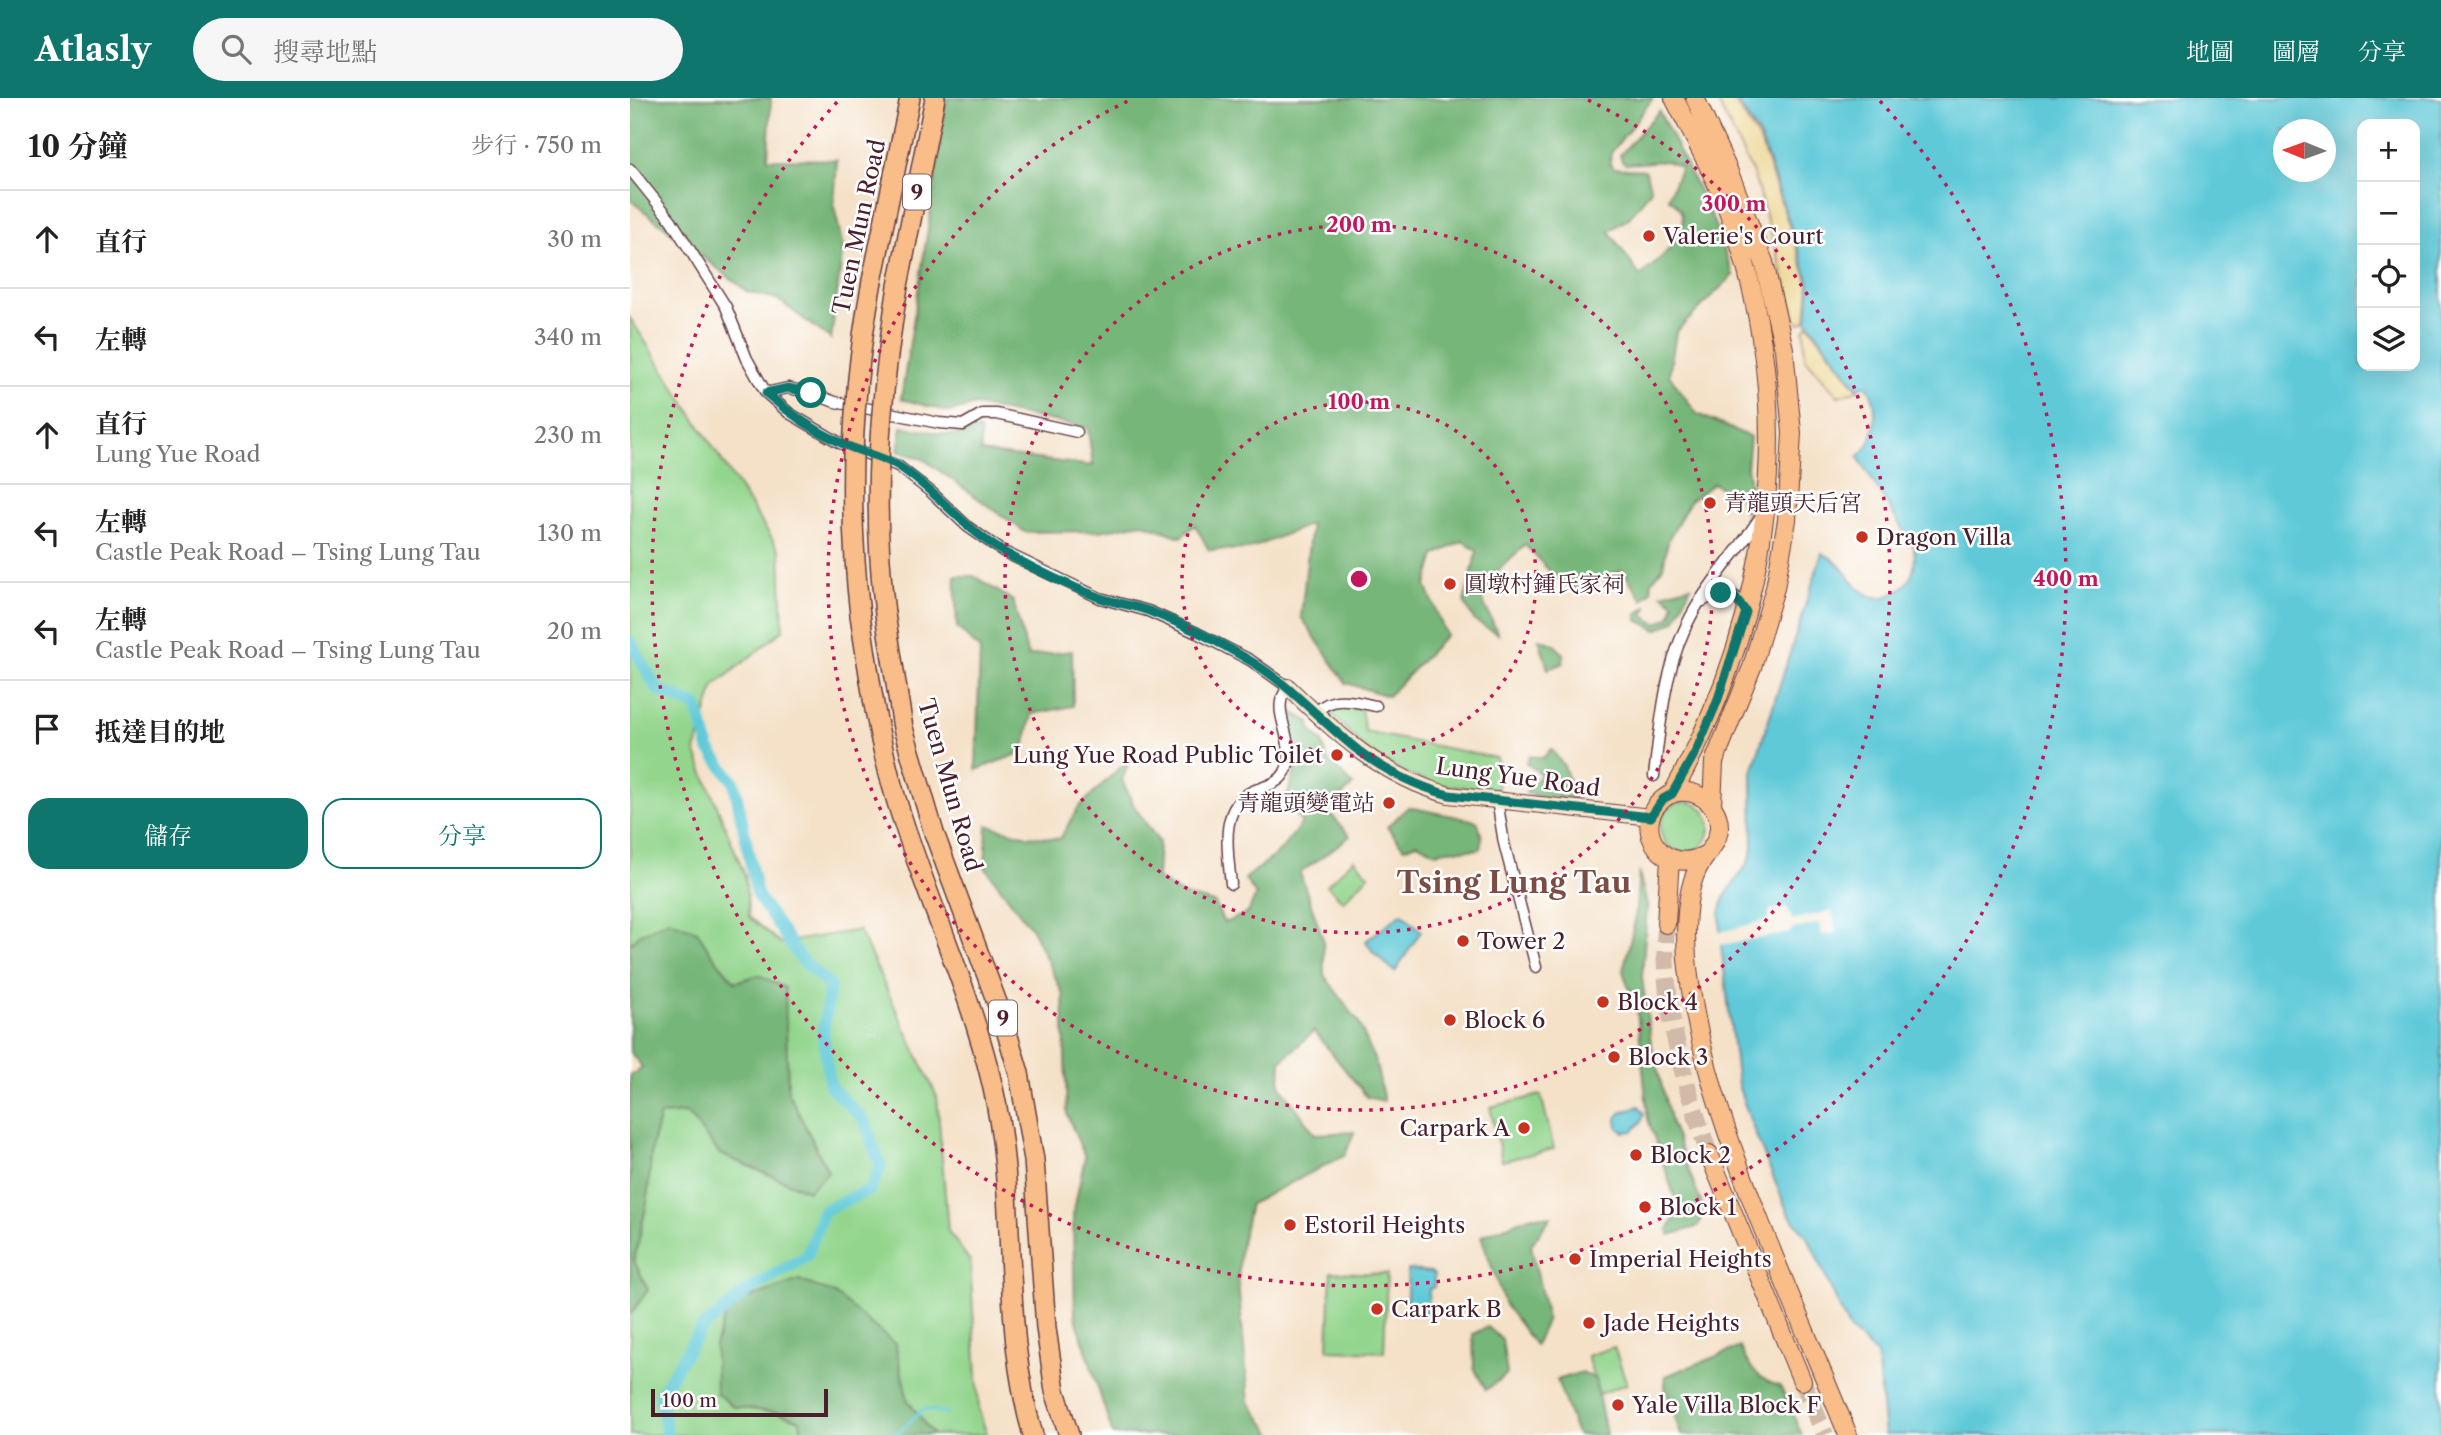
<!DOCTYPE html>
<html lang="zh-TW">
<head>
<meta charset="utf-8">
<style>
	:root { --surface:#fff; --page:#f6f6f6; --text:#222; --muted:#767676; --line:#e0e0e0; --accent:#0f766e }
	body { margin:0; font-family:"Libre Caslon Text","Noto Serif TC",serif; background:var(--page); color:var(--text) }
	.controls { position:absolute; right:21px; top:21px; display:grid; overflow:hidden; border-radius:14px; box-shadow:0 7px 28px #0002 }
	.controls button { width:63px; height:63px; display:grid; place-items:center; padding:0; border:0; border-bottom:2px solid var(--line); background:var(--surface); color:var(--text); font:35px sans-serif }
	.compass { position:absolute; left:1643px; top:21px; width:63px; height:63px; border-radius:50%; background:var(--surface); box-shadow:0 7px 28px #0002; rotate:271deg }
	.scale { position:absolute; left:21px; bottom:18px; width:177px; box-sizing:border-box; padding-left:7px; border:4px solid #4a1f2b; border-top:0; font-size:19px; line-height:24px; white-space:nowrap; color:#4a1f2b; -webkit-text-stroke:5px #fff; paint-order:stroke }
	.stop { position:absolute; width:21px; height:21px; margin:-16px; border:5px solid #0f766e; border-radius:50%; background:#fff }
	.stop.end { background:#0f766e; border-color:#fff; box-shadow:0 2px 7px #0008 }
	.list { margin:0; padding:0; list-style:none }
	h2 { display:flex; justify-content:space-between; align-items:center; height:91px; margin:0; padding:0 28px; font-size:30px }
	h2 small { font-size:23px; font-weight:400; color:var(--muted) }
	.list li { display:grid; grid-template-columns:46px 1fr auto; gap:21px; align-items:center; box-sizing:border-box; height:98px; padding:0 28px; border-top:2px solid var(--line) }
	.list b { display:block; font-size:26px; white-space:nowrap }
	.list p { margin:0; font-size:23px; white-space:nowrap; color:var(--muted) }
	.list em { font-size:23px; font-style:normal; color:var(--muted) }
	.actions { display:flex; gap:14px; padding:21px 28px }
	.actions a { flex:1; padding:16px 0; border:2px solid var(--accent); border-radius:21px; text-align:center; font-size:24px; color:var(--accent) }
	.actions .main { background:var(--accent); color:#fff }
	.icon { flex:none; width:38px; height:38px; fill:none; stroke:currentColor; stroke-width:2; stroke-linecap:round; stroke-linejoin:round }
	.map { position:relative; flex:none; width:1811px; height:1337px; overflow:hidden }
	header { display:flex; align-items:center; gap:42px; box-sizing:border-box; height:98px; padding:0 35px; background:var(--accent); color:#fff }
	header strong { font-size:33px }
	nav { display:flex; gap:38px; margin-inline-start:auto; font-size:24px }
	.search { width:490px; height:63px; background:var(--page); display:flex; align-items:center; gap:18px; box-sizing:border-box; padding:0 24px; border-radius:38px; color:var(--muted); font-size:26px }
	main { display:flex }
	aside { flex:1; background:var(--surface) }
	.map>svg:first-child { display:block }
	.green { fill:#93d58d; stroke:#6e7a5c; stroke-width:2 }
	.forest { fill:#76b678; stroke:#606a52; stroke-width:2 }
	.sand { fill:#eeda9e; stroke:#9c7c64; stroke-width:2 }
	.water { fill:#5ec9d8; stroke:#547482; stroke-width:2; fill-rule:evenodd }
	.pier { fill:#f4e1c8 }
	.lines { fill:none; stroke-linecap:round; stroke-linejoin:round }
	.stream { stroke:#5ec9d8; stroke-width:3.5 }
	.canal { stroke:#5ec9d8; stroke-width:12 }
	.primary-tunnel { stroke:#d2baa9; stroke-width:18; stroke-dasharray:18 9; stroke-linecap:butt }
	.street-casing { stroke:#643c43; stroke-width:13 }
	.secondary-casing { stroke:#643c43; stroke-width:18 }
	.primary-casing { stroke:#643c43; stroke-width:20 }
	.highway-casing { stroke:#643c43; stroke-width:22 }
	.street { stroke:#fff; stroke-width:10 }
	.secondary { stroke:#fce5cf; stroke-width:16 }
	.primary { stroke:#f8bd88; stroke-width:18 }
	.highway { stroke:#f8bd88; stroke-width:19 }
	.highway-bridge-casing { stroke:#643c43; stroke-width:22; stroke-linecap:butt }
	.highway-bridge { stroke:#f8bd88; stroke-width:19 }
	.route { stroke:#0f766e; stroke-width:9 }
	.ring { fill:none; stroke:#c2185b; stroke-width:3.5; stroke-dasharray:3.5 7 }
	.poi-dot { fill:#c8321e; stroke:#fff; stroke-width:2.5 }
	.labels { text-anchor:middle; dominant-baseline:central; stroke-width:5; stroke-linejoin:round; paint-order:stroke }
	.shield { fill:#fff; stroke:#80626b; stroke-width:2 }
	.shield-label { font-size:21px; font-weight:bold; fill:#4a1f2b }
	.street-label { font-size:23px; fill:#4a1f2b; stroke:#fff }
	.poi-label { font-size:23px; fill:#4a1f2b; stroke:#fff; text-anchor:start }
	.district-label { font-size:30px; font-weight:bold; fill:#7e4c42; stroke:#fff }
	.centre { fill:#c2185b; stroke:#fff; stroke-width:3.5 }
	.ring-label { font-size:21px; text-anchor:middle; font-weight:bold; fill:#c2185b; stroke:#fff; stroke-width:5; stroke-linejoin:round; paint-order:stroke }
</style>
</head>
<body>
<header>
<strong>Atlasly</strong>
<div class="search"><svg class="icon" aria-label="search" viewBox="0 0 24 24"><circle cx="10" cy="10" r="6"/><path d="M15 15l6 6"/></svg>搜尋地點</div>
<nav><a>地圖</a><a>圖層</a><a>分享</a></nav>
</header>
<main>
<aside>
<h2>10 分鐘<small>步行 · 750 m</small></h2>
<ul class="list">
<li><svg class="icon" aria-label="ahead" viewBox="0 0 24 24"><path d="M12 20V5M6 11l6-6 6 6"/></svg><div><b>直行</b></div><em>30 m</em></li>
<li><svg class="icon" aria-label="left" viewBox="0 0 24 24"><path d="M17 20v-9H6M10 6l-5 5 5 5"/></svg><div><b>左轉</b></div><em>340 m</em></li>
<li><svg class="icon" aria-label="ahead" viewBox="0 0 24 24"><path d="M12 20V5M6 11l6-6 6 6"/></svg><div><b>直行</b><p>Lung Yue Road</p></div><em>230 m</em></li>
<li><svg class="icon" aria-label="left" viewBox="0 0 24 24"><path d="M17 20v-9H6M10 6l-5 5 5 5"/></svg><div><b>左轉</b><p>Castle Peak Road – Tsing Lung Tau</p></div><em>130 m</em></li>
<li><svg class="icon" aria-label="left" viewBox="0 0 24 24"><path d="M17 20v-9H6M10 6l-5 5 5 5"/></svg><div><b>左轉</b><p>Castle Peak Road – Tsing Lung Tau</p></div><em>20 m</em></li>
<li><svg class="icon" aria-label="arrive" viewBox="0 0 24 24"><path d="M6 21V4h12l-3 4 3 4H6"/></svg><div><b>抵達目的地</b></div></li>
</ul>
<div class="actions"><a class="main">儲存</a><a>分享</a></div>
</aside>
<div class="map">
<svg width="1811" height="1337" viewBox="0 0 1811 1337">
	<rect width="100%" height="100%" fill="#fff"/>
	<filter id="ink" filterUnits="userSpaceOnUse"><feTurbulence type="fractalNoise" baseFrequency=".0143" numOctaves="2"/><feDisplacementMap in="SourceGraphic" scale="14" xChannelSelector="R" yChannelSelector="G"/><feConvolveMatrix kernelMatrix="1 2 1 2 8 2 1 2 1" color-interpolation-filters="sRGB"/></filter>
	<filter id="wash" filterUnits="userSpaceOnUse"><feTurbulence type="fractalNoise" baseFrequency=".00686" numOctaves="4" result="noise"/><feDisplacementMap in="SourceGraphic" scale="28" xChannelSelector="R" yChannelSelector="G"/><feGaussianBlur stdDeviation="1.57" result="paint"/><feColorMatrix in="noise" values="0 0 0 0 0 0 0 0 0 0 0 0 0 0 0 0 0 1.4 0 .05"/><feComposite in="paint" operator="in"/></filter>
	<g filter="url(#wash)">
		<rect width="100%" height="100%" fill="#f4e1c8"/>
		<path class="green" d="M0,220l150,233 3,79 -69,56 -19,65 50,125 4,41 31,26 79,-13 78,167 11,134 22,30 9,149 8,25h-54l-25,-34 -13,-57 -178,29 -1,20 18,14 45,6 21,7 2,15h-172v-120l18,-25 -14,-29 13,-59 5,-57 8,-30 27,-2 33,41 87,37 21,-20 -40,-79 -1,-37 -28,-80 -24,7 -23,-27 -15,-24 -57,3 -10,10z
			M706,607l25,4 4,23 132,26 1,32 -61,-5 -30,-11 -41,-24 -38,-40z
			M1030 729a25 25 0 1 1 50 0a25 25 0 1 1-50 0Z
			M724,761l15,16 -26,26 -16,-16z
			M911,997l13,54 -52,12 -12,-54z
			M701,1174l56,2 -3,78 -56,-2z
			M984,1249l13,37 -28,10 -12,-38z"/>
		<path class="forest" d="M0,0h141l-3,61 69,1 -3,46 9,42 -12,91 -54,-40 -29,-7 -118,-92z
			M316,0h707l-42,55 -1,10 4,5 31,2 6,20 -22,28 -20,13 31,45c20,-16 66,-54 28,-78l13,-31 -15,-6 -40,3 -4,-3 -2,-6 39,-44 52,104 22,60 -57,57 -7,43 28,39 53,23 -3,30 5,31 -7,15 -5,-16 -13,-4 -13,-10 -24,18 -22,39 -5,27 -11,14 -1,10 -8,9 -21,-30 -44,20 -21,-11 -32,-34 -32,30 -10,27 15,32 -23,-13 -11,-19 13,-51 -14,-10 -28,14 -9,31 20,49 -58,61 -42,-13 -45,-66 10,-93 -62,25 -40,1 -14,-25 -14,12 -39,-14 -42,8 -75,1 -102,-73 -25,-8 4,-24 48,8 30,-6 1,23 112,14 -5,-38 -113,-23 -25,7 -49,-13 32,-202z
			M325,478h19l39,25 15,55 44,-5 1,55 -41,8 -9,38 -47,18 4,-120 -23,-23z
			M1061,488l-16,35 -18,9 -20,-10v-6l11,-8 -5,9 14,9 13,-7 4,-14 -12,-9z
			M909,541l15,5 10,11 -2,9 -14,5z
			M658,612l22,12 1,9 11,10 5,18 26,26 -26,25 23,26 -50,37 23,66 1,36 35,48 17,41 8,37 -17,-4 -53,-66 -33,30 -1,24 35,49 39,-2 -9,23 -95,49 -10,46 -2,32 11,120 24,33h-160l-38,-120 -2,-100 12,-58 -18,-43 -4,-120 -30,-63 -48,-64 2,-42 40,11 33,3 18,-31 53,-51 -9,23 12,26 25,36 -2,36 26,17 32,8 9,20 24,-10 8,-18 -11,-16 35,-28 22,-28 -17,-21 12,-37z
			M921,651l13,17 11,33 -36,-2 -13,-4 15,-19 -15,-11 4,-7 13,2z
			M778,709l64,13 6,3 4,15 -2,11c-16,3 -29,-3 -44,4l-19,-10 -13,5 -17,-21z
			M1009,774l8,33 -5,73 9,65 20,80 31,82 -1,16 -5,6 -26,8 -2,-6 8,-14 -1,-17 -27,-79 -12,-120 -8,-13 -5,-15 12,-50z
			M38,822l29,11 15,24 23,27 24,-7 26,13 3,104 40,80 -20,19 -88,-37 -33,-41 -27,2 -8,30 -5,57 -13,59 14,29 -18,25v-241h5l7,-7 -12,-15v-108l10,-10z
			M902,1118l19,1 -20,28 16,74 -12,26 -30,-40 -24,-69z
			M169,1182l36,14 60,50 13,57 25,34h-131l-2,-15 -21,-7 -45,-6 -18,-14 -1,-48 14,-40z
			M858,1229l14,13 5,34 -21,16 -12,-22 -1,-34z
			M1110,1249c8,20 19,34 40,39l22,49h-121l-16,-48 1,-11z
			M952,1274l13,7 11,56h-29l-20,-55z"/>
		<path class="sand" d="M1086,0h16l28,43 49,143 -3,36 -6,3 -3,-2 -43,-145z
			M1178,226l50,66 -20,6 -33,-38 -1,-28z"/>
		<path class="water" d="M1105,0h706v1337h-556l-8,-80 -28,-26 -40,-90 -21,-26 -35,-85 -15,-43 -17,-140 -1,-31 4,-16 24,-35 5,-14 -1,-77 70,-219c5,3 10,5 14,9 19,19 33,52 66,26 12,-9 14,-26 12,-40l-56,-91c19,-15 23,-53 8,-72l-8,3 -51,-68 3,-36 -49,-145zM1732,26h53v242h-53zM1654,32h42v42h-42z
			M772,815l19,18 -26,41 -22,-20 -7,-11z
			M1009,1008l5,8 -2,7 -9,10 -9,1 -6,-4 -1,-10 4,-5z
			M778,1172l23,2 3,3v12l-5,2 -2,26 -21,-1z"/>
		<path class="pier" d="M1157,809l5,13 40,-9 4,21 -13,3 -3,-12 -27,6 -4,4 -71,12 -1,-12 51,-13 2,-10z"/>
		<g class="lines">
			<path class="stream" d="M247,1337l21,-2 26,-24 23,4"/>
			<path class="canal" d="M0,543l27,48 40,17 12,43 25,33 23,113 44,64 29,27 -7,48 7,52 34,34 17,47 -11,23 -46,20 -17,46 -54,31 -52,42 -41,65 7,41"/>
		</g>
	</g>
	<g filter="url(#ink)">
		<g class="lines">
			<path class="primary-tunnel" d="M1036,826c-5,79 17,156 43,230
				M1172,1283l23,54"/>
			<defs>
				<path id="street" d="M0,71l41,51 55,87 21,52 19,34 23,20 51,30 58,23 33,26 37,35 36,25 96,46 48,13 49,22 53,27 38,27c-2,4 -7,10 -7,15 -4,17 16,47 4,70 -6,12 -20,14 -32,19 -35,16 -25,62 -22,93
					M136,295l22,-5 23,5 24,9 104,21 24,2 19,-11h14l81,18
					M1073,503l12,-7 15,-1 9,7 7,11
					M687,614c14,-18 40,-10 59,-6
					M1024,678c7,-57 11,-116 41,-167 19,-33 46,-61 66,-93
					M867,702l7,43 32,124"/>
				<path id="secondary" d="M658,589c49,47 94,90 161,108l202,22"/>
				<path id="primary" d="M1065,0l34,74 35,90 20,87 8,84 -5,87 -12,68 -23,79 -38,95 -2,44
					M1042,696c98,-176 126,-369 64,-561 -15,-47 -40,-91 -62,-135
					M1078,755c-44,28 -79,-27 -45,-54 22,-18 57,0 56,29 -1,17 -15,27 -22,42 -12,26 -12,61 -10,89 9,89 38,172 70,255 29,74 61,147 91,221
					M1036,826l4,-66
					M1079,1056l93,227"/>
				<path id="highway" d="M242,183l38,-183
					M268,188l37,-188
					M255,516l18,114 31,105 68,183 17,57 15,87 12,168 9,63 14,44
					M230,517c9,60 17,119 34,177 29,100 76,194 99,296 26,114 7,234 40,347"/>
			</defs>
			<use href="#street" class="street-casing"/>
			<use href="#secondary" class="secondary-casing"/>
			<use href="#primary" class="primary-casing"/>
			<use href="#highway" class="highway-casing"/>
			<use href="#street" class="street"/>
			<use href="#secondary" class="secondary"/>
			<use href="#primary" class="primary"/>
			<use href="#highway" class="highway"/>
			<defs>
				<path id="highway-bridge" d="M255,516c-14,-115 -5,-215 13,-328
					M230,517c-13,-112 -9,-223 12,-334"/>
			</defs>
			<use href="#highway-bridge" class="highway-bridge-casing"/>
			<use href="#highway-bridge" class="highway-bridge"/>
		</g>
	</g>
	<g class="lines" filter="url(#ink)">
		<path class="route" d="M181,295l-23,-5 -22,5c23,20 47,37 75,50 18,9 42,13 59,24 39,26 66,64 107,87 29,16 60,31 91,43 16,6 34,8 51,14 34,13 69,30 100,49 42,25 72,62 110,91 28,21 57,35 90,44l202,22 12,-18 9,-5 24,-43 21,-49 29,-90 -12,-17 -13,-2"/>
	</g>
	<g class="ring">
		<circle cx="729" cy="481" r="177"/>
		<circle cx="729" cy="481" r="354"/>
		<path d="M958 2A531 531 0 1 1 500 2"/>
		<path d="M1250 3A707 707 0 1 1 208 3"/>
	</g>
	<g class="poi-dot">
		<circle cx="1019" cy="138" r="7"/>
		<circle cx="1080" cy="405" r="7"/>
		<circle cx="1232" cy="439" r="7"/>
		<circle cx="820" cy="486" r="7"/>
		<circle cx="707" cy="657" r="7"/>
		<circle cx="759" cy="705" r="7"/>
		<circle cx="833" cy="843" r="7"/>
		<circle cx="973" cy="904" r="7"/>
		<circle cx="820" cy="922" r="7"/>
		<circle cx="984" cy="959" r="7"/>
		<circle cx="894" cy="1030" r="7"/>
		<circle cx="1006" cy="1057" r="7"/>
		<circle cx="1015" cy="1109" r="7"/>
		<circle cx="660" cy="1127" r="7"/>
		<circle cx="945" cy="1161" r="7"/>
		<circle cx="747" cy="1211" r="7"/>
		<circle cx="959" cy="1225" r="7"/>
		<circle cx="988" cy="1307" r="7"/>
	</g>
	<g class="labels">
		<g class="shield">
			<rect x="273" y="76.5" width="28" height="35" rx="5"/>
			<rect x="359" y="902.5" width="28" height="35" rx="5"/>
		</g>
		<g class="shield-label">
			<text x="287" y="94">9</text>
			<text x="373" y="920">9</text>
		</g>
		<g class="street-label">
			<text transform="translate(229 129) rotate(-78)">Tuen Mun Road</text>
			<text transform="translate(888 679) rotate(8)">Lung Yue Road</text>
			<text transform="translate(320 687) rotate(74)">Tuen Mun Road</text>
		</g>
		<g class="poi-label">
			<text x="1033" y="138">Valerie's Court</text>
			<text x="1094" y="405">青龍頭天后宮</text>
			<text x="1246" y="439">Dragon Villa</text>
			<text x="834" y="486">圓墩村鍾氏家祠</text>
			<text x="693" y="657" text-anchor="end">Lung Yue Road Public Toilet</text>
			<text x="745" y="705" text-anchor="end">青龍頭變電站</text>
			<text x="847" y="843">Tower 2</text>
			<text x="987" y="904">Block 4</text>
			<text x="834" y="922">Block 6</text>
			<text x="998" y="959">Block 3</text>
			<text x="880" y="1030" text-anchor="end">Carpark A</text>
			<text x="1020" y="1057">Block 2</text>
			<text x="1029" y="1109">Block 1</text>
			<text x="674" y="1127">Estoril Heights</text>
			<text x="959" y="1161">Imperial Heights</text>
			<text x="761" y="1211">Carpark B</text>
			<text x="973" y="1225">Jade Heights</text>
			<text x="1002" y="1307">Yale Villa Block F</text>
		</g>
		<g class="district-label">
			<text x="884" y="784">Tsing Lung Tau</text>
		</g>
	</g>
	<circle cx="729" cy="481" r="10" class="centre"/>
	<g class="ring-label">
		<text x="1104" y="113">300 m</text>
		<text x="729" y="134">200 m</text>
		<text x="729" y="311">100 m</text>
		<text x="1436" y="488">400 m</text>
	</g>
</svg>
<div class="controls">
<button>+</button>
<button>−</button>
<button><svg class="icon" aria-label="locate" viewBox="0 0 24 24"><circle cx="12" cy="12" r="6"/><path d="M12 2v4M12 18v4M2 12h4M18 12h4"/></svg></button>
<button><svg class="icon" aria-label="layers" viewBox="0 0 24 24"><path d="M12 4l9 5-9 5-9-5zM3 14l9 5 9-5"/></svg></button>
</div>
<svg class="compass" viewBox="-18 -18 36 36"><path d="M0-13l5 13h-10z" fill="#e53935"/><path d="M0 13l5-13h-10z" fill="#767676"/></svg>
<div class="scale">100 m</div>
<div class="stop" style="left:181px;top:295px"></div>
<div class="stop end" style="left:1091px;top:495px"></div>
</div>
</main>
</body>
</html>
